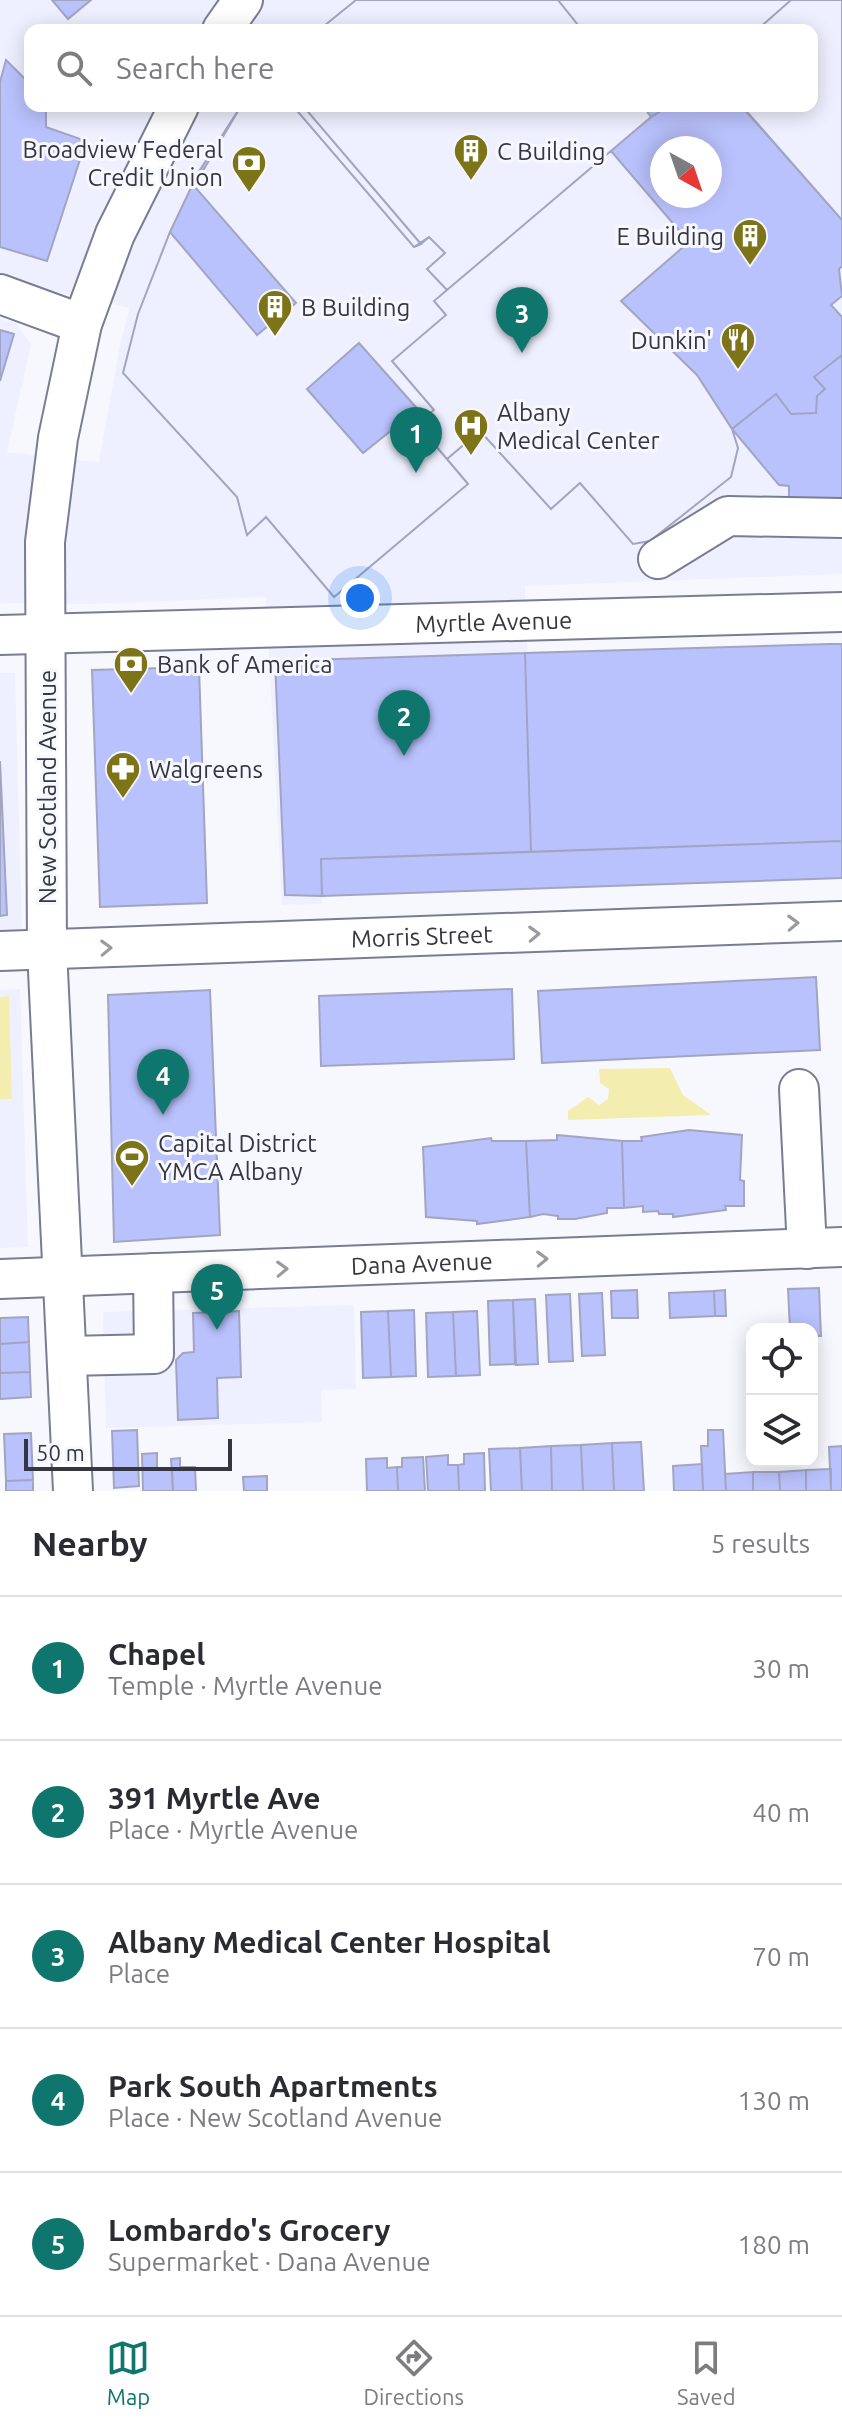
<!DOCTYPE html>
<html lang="en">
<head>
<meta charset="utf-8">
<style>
	:root { --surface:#fff; --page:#f2f2f3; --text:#2b2b33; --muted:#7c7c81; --line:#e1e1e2; --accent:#0f766e }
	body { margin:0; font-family:Ubuntu,sans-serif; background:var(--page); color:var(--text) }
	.controls { position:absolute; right:24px; bottom:24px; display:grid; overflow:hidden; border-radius:16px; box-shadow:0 4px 20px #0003 }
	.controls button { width:72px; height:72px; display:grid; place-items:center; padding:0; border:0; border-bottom:2px solid var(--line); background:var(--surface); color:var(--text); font:40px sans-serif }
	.compass { position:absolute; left:650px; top:136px; width:72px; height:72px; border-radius:50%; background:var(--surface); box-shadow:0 4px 20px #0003; rotate:140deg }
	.scale { position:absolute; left:24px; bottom:20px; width:208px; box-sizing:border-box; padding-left:8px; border:4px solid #353641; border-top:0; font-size:22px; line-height:28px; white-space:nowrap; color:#353641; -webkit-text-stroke:6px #f7f8fe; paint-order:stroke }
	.you { position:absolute; left:360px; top:598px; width:28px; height:28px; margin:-20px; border:6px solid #fff; border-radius:50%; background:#1a73e8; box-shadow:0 0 0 12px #1a73e833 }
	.badge { display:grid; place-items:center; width:52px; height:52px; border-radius:50%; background:var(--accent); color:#fff; font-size:26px; font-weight:700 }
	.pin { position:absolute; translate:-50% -66px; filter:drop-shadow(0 2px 4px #0008) }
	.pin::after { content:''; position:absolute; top:42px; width:28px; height:24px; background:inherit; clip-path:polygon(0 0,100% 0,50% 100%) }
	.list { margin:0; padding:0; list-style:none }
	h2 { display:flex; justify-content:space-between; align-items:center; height:104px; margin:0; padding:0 32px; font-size:34px }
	h2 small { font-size:26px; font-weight:400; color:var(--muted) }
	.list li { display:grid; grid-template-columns:52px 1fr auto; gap:24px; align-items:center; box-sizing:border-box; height:144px; padding:0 32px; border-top:2px solid var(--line) }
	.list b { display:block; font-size:30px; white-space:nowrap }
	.list p { margin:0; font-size:26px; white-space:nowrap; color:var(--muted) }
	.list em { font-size:26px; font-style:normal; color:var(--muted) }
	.icon { flex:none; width:44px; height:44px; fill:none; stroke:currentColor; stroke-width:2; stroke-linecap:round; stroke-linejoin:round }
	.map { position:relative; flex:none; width:842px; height:1491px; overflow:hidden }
	.search { position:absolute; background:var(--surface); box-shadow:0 4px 20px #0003; left:24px; right:24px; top:24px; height:88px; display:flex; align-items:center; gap:20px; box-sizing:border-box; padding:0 28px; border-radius:16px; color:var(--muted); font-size:30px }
	.sheet { height:824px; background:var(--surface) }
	nav { display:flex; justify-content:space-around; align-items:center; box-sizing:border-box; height:112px; border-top:2px solid var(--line); background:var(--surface); font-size:22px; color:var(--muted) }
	nav a { display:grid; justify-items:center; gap:4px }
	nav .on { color:var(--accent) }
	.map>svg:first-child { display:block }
	.built { fill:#eef0ff; fill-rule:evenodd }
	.green { fill:#f3eeaf }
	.building { fill:#bac2fd; stroke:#a1a5c0; stroke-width:2; fill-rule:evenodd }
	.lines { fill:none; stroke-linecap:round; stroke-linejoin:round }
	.minor-casing { stroke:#797c95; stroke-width:42 }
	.minor { stroke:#fff; stroke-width:38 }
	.oneway { stroke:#9a9aa0 }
	.labels { text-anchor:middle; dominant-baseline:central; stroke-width:6; stroke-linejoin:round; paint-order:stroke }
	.poi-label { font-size:24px; fill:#353641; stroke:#f7f8fe; text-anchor:start }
	.street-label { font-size:24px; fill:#353641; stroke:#f7f8fe }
</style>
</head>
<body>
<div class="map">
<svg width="842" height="1491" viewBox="0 0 842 1491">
	<rect width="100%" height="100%" fill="#f7f8fe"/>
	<path class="built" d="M0,0h842v574l-317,12 9,262 -214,11 2,45 -40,1 -16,-308 -175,7 -91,-1v-284l16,4 15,21 -24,108 92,10 21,-118 10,-36 -130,-28zM30,30h782v76h-782zM662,148h48v48h-48z
		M0,673h15l7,258 -22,1z
		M20,989l8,258 -28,1v-258z
		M354,1305l2,84 -35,1 1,32 -216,6 -3,-116z"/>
	<path class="green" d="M9,996l3,103h-12v-102z
		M670,1068l13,27 28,20 -143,5v-9l20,-14 11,8 9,-6 1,-10 -9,-6 -1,-14z"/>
	<path class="building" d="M52,0h39l-23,19z
		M356,0h486v220l-100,-113 70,-1v-76h-493z
		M356,0h202l24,30h-263z
		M558,0h233l-34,30h-175z
		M791,0h51v220l-100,-113 70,-1v-76h-55z
		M6,60l24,24v22h16v21l40,14 -39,120 -47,-14v-165z
		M241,106h52l121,141 7,-3 -118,-138h366l-18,11 -40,34 78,91 -68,59 76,74 35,54 6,19 -7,29 -81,64 -17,3 -53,-61 -29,26 -71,-78 -33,28 21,25 -134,113 -68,-80 -19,18 -10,-38 -114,-124 15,-59 32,-82 87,103 39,-32 -102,-117zM359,343l63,71 -16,13 -4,-5 -39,31 -56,-64z
		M241,106h52l121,141 15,-10 16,16 -18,16 20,21 -13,11 12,14 -54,46 42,49 -17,14 51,60 -134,113 -68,-80 -19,18 -10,-38 -114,-124 15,-59 32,-82 28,-59z
		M303,106h340l8,11 -204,173 -20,-21 18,-16 -16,-16 -8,7z
		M669,106h73l100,114v46l-3,3 3,27 -11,9 11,12v38l-28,22 11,12 -8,7 -1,17 -25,1 -15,-20 -44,35 -35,-54 -76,-74 68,-59 -78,-91 40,-34zM662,148h48v48h-48z
		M611,151l78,91 -68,59 76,74 35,54 6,19 -7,29 -81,64 -17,3 -53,-61 -29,26 -71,-78 -33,28 -30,-35 17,-14 -42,-49 54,-46 -12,-14z
		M0,330l14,4 -14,47z
		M842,355v148l-53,-1v-16l-10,-1 -47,-56 44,-35 15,20 25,-1 1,-17 8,-7 -11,-12z
		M830,644h12v197l-311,11 -6,-199z
		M525,653l6,199 -210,7 1,37 -37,-1 -10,-234z
		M199,667l8,236 -107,4 -8,-237z
		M0,761l7,154 -7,1z
		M842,841v37l-520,18 -1,-37z
		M816,977l4,73 -278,13 -4,-72z
		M512,989l2,70 -193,7 -2,-70z
		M210,990l10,245 -106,7 -6,-247z
		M689,1130l53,5 -2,45 4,1v25h-19l1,4 -53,7v-3h-14l-1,-3 -15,1v-6l-19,2 -2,-67h20l-1,-4z
		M557,1135l65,6 2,67h-17v5l-32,6h-17v-3l-15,-2 -13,3 -4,-76 31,-1z
		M491,1138l1,3h34l4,76 -53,7v-3l-51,-4 -3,-70z
		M819,1288l2,48h-9v-7h-22l-2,-40z
		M637,1290l1,28h-26l-1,-27z
		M725,1290l1,26h-11l-1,-25z
		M714,1291l1,25 -45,2 -1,-25z
		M602,1293l3,62 -23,1 -3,-62z
		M570,1294l3,67 -24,1 -3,-67z
		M535,1299l3,65 -22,1 -3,-65z
		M513,1300l2,64 -25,1 -2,-64z
		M414,1310l2,66 -25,1 -3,-66z
		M239,1311l2,66 -24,1 1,40 -40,2 -2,-60 7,-7 11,-1 -1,-39z
		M388,1311l3,66 -28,1 -2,-66z
		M477,1311l3,64 -24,1 -3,-64z
		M453,1312l3,64 -28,1 -2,-64z
		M28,1317l1,25 -29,2v-26z
		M29,1342l1,30 -30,1v-29z
		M30,1372l1,25 -31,2v-26z
		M137,1430l2,56 -25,2 -2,-57z
		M708,1430h15l3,61h-23l-2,-45h7z
		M31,1433l2,47 -27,1 -2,-47z
		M641,1442l3,49h-30l-2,-48z
		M612,1443l2,48h-31l-2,-46z
		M581,1445l2,46h-31l-1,-45z
		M551,1446l1,45h-30l-2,-43z
		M842,1446v45h-11l-2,-44z
		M520,1448l2,43h-31l-2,-42z
		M157,1453v16l15,-1 1,23h-30l-1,-37z
		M484,1453l1,38h-26l-1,-26 6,-1v-10z
		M448,1455v10h10l1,26h-31l-2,-34z
		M423,1457l2,34h-27l-1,-24h5v-9z
		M180,1458v9h15l1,24h-23l-2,-32z
		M387,1458v10l10,-1 1,24h-31l-1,-32z
		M702,1464l1,27h-29l-1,-25z
		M831,1469v22h-25v-21z
		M806,1470v21h-26l-1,-19z
		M753,1472v19h-27l-1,-17z
		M753,1472h26l1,19h-27z
		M267,1476v15h-23l-1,-14z
		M33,1480v11h-27v-10z"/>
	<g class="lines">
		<defs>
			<g id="minor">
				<path d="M222,30l21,-30"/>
				<path d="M0,294l82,30"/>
				<path d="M658,559l70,-43 114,2"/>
				<path id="s1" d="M0,635l842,-23"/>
				<path id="s2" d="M0,951l842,-30"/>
				<path d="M799,1089l8,160"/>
				<path id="s3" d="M0,1279l842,-32"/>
				<path d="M68,1356l86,-2 -1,-81"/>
				<path d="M73,1491l-26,-541 -2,-408 13,-104 24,-114 33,-90 64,-128"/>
			</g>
		</defs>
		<use href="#minor" class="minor-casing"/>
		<use href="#minor" class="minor"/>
	</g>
	<defs><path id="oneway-chevron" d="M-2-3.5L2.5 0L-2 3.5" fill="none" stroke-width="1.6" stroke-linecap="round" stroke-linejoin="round" transform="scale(2)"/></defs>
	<g class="oneway">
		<use href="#oneway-chevron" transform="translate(793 923) rotate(-2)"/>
		<use href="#oneway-chevron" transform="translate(534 934) rotate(-2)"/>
		<use href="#oneway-chevron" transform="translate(106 948) rotate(-2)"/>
		<use href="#oneway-chevron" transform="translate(542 1259) rotate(-2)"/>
		<use href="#oneway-chevron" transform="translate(282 1269) rotate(-2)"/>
	</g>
	<defs>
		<symbol id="building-pin" viewBox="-11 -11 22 30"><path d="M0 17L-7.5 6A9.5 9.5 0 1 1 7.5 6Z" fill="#7d7418" stroke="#f7f8fe"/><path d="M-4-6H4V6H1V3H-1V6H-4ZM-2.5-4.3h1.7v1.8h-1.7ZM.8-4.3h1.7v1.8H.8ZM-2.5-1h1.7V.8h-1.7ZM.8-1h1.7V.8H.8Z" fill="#fff"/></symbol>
		<symbol id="bank-pin" viewBox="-11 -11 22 30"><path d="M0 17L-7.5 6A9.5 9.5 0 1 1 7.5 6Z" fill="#7d7418" stroke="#f7f8fe"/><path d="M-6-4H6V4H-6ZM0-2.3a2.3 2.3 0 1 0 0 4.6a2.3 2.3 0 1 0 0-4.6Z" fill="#fff"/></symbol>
		<symbol id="restaurant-pin" viewBox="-11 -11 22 30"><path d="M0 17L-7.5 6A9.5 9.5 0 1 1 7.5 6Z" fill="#7d7418" stroke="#f7f8fe"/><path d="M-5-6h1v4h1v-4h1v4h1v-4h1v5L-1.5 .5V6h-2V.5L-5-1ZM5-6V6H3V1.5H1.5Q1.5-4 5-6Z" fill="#fff"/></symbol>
		<symbol id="hospital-pin" viewBox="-11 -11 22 30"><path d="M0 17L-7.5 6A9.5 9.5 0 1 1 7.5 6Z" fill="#7d7418" stroke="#f7f8fe"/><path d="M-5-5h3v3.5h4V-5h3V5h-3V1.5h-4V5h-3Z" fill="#fff"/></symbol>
		<symbol id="pharmacy-pin" viewBox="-11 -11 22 30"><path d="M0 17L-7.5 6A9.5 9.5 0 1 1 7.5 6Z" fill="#7d7418" stroke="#f7f8fe"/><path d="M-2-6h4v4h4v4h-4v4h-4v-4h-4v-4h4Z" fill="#fff"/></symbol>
		<symbol id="stadium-pin" viewBox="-11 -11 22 30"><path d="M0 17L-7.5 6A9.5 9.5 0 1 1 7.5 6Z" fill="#7d7418" stroke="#f7f8fe"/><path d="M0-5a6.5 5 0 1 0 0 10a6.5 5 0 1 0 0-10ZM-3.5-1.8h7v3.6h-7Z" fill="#fff"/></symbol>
	</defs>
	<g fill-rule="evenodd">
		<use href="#building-pin" x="451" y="131" width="40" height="54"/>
		<use href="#bank-pin" x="229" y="143" width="40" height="54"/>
		<use href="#building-pin" x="730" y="216" width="40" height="54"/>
		<use href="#building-pin" x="255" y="287" width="40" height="54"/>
		<use href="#restaurant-pin" x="718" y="320" width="40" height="54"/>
		<use href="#hospital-pin" x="451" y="406" width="40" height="54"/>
		<use href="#bank-pin" x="111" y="644" width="40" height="54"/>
		<use href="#pharmacy-pin" x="103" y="749" width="40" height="54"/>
		<use href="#stadium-pin" x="112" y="1137" width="40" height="54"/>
	</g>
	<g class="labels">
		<g class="poi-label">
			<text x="223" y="149" text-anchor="end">Broadview Federal<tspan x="223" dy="28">Credit Union</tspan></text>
			<text x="497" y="151">C Building</text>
			<text x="724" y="236" text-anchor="end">E Building</text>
			<text x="301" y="307">B Building</text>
			<text x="712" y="340" text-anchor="end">Dunkin'</text>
			<text x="497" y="412">Albany<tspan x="497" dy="28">Medical Center</tspan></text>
			<text x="157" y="664">Bank of America</text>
			<text x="149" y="769">Walgreens</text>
			<text x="158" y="1143">Capital District<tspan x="158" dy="28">YMCA Albany</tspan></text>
		</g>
		<g class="street-label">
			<text stroke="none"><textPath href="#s1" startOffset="494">Myrtle Avenue</textPath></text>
			<text transform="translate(47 787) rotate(-90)">New Scotland Avenue</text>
			<text stroke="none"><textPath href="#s2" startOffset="422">Morris Street</textPath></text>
			<text stroke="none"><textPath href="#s3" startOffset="422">Dana Avenue</textPath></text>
		</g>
	</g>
</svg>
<div class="controls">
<button><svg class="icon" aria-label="locate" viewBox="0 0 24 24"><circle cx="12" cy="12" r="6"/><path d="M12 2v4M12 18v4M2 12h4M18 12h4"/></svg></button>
<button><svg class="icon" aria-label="layers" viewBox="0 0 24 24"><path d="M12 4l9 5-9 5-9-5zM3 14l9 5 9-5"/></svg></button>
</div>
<svg class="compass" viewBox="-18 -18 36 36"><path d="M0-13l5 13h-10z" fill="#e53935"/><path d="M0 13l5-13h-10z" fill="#7c7c81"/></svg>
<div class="scale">50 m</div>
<div class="you"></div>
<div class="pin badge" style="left:416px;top:473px">1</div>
<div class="pin badge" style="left:404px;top:756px">2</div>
<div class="pin badge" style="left:522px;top:353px">3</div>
<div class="pin badge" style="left:163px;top:1115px">4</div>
<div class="pin badge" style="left:217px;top:1330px">5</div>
<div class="search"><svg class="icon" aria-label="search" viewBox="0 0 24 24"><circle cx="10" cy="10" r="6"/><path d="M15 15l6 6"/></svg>Search here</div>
</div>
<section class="sheet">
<h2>Nearby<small>5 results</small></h2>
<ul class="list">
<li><span class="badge">1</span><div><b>Chapel</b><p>Temple · Myrtle Avenue</p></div><em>30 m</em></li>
<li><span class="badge">2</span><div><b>391 Myrtle Ave</b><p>Place · Myrtle Avenue</p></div><em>40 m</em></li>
<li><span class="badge">3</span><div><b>Albany Medical Center Hospital</b><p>Place</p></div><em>70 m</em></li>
<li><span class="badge">4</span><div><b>Park South Apartments</b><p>Place · New Scotland Avenue</p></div><em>130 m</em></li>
<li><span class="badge">5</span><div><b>Lombardo's Grocery</b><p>Supermarket · Dana Avenue</p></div><em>180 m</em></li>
</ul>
</section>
<nav>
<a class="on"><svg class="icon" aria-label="map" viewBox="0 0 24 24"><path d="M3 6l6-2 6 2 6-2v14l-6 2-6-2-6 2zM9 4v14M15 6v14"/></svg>Map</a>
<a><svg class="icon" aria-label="directions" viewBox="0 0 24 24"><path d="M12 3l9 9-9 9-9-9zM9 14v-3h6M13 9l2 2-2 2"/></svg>Directions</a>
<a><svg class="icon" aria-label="saved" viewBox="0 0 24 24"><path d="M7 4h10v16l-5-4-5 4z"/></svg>Saved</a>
</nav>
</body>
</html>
